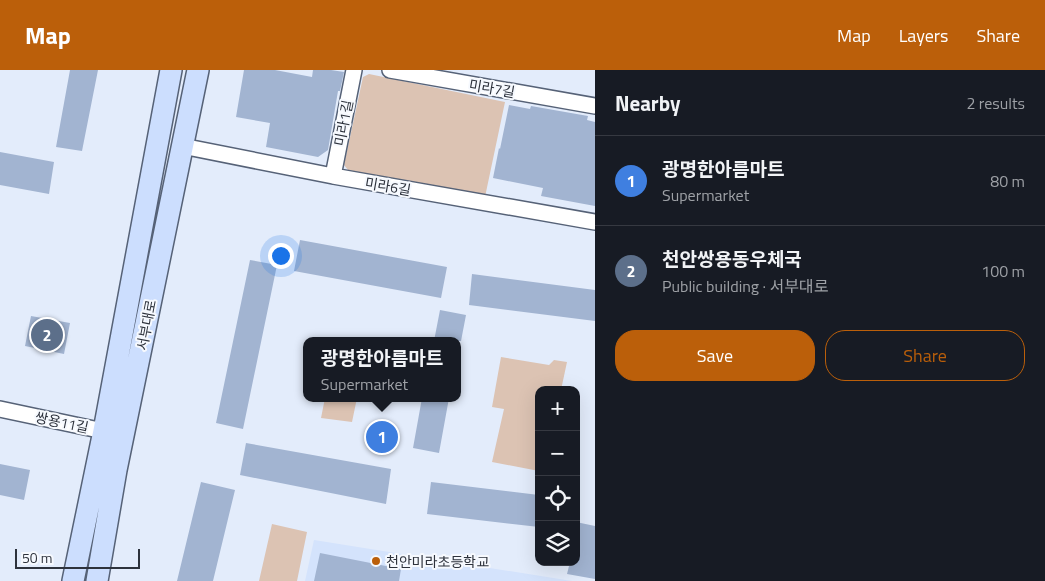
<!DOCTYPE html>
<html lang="en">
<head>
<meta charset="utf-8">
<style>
	:root { --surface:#171b24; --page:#242831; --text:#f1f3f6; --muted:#9ea1a6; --line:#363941; --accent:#bb5f0a }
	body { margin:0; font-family:"Titillium Web","Noto Sans KR",sans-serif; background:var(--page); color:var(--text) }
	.controls { position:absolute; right:15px; bottom:15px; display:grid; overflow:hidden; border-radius:10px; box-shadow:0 5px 20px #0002 }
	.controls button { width:45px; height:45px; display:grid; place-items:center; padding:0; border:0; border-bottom:1px solid var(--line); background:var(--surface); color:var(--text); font:25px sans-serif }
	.scale { position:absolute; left:15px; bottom:12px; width:125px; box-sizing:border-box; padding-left:5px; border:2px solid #2d323c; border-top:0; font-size:14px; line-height:18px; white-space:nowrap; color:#2d323c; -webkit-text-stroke:4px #f6f9fe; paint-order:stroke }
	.you { position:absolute; left:280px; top:185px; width:18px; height:18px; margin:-12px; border:4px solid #fff; border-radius:50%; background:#1a73e8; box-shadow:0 0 0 8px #1a73e833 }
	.badge { display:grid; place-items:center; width:32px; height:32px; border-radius:50%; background:var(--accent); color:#fff; font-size:16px; font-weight:700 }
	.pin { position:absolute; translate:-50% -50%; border:2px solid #fff; box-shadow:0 1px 5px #0006 }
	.popup { position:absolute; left:303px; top:267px; width:158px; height:65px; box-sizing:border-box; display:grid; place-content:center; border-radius:10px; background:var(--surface); filter:drop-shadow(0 1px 4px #0005); font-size:16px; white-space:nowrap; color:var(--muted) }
	.popup b { font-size:19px; color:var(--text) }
	.popup::after { content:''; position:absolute; left:50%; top:100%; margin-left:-10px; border:10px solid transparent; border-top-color:var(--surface) }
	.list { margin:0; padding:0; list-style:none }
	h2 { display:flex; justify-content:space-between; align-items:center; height:65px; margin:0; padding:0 20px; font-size:21px }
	h2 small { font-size:16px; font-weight:400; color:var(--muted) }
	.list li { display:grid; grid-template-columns:32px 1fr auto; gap:15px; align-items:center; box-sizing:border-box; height:90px; padding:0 20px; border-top:1px solid var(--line) }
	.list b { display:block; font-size:19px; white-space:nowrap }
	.list p { margin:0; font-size:16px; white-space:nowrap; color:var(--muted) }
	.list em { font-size:16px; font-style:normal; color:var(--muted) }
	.actions { display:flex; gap:10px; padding:15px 20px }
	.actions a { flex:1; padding:11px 0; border:1px solid var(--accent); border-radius:20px; text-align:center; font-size:18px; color:var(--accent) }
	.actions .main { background:var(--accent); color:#fff }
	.icon { flex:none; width:28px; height:28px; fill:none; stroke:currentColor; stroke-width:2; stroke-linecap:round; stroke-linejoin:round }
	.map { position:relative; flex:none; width:595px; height:511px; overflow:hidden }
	header { display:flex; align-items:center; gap:30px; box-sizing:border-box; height:70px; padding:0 25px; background:var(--accent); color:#fff }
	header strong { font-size:24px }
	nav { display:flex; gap:28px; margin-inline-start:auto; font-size:18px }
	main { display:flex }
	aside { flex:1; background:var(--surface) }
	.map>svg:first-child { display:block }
	.built { fill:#d4e3fc }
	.green { fill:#dcc3b3 }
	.building { fill:#a2b4d1 }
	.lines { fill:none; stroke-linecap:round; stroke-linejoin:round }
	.minor-casing { stroke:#566277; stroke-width:18 }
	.secondary-casing { stroke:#566277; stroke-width:24 }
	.minor { stroke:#fff; stroke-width:15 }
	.secondary { stroke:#ccdefe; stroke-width:21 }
	.poi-dot { fill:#bb5f0a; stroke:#f6f9fe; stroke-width:2 }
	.labels { text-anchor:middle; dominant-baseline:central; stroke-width:4; stroke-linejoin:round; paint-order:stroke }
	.street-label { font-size:14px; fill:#2d323c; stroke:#f6f9fe }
	.poi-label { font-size:14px; fill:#2d323c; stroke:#f6f9fe; text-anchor:start }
</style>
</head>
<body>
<header>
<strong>Map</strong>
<nav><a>Map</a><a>Layers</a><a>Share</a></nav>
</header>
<main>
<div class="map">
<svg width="595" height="511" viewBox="0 0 595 511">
	<rect width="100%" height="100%" fill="#e3ecfb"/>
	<path class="built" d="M314,470l258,41h-267z"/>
	<path class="green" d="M369,4l136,28 -20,95 -137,-27 -4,-5 19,-88z
		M501,287l48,8 5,-5 13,2 -6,28h-22v81l-47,-9 12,-53 -12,-2z
		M325,328h32l-5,24 -31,-4z
		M272,454l35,8 -10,49h-38z"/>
	<path class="building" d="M70,0h28l-16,81 -26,-4z
		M244,0h31l37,7 1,-7h18l13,2 -4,19h-2l-10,59 -10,7 -52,-10 4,-24 -34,-6z
		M509,35l21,4 1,-3 57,10 -1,4 8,2v84l-54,-10 2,-8 -50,-10 6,-30 1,1z
		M0,82l54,10 -5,32 -49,-9z
		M300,170l147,27 -6,31 -147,-27z
		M250,190l27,5 -34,164 -27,-6z
		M472,204l123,16v31l-126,-16z
		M440,240l26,5 -5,26h-27z
		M31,246l39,7 -6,31 -39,-8z
		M422,328h27l-10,55 -26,-5z
		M246,373l145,26 -5,35 -146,-29z
		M0,394l30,6 -6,30 -24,-5z
		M201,412l34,8 -22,91h-36z
		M431,412l108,13v32l-112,-13z
		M576,452l19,4v53l-28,-5 3,-12h6z
		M320,483l81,16 -2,12h-85z"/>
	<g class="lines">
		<defs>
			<path id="minor" d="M390,0l205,36
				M182,76l151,30 262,46
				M333,106l21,-106
				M0,339l113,24"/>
			<path id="secondary" d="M73,511l31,-150 67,-361
				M97,511l19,-111 82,-400"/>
		</defs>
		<use href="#minor" class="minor-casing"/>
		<use href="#secondary" class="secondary-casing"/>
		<use href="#minor" class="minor"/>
		<use href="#secondary" class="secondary"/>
	</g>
	<circle class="poi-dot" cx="376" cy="491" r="5"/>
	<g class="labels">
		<g class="street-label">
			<text transform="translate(492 18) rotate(10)">미라7길</text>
			<text transform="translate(343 53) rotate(-79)">미라1길</text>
			<text transform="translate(388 116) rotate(10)">미라6길</text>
			<text transform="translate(146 255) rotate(-79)">서부대로</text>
			<text transform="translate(62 352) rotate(12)">쌍용11길</text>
		</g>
		<g class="poi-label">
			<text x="386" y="491">천안미라초등학교</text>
		</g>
	</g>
</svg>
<div class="controls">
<button>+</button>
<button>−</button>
<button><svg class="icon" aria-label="locate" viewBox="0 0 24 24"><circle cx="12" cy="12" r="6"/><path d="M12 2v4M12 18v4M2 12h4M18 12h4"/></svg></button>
<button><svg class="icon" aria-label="layers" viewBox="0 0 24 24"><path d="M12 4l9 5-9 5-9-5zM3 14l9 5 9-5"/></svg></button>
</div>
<div class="scale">50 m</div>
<div class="you"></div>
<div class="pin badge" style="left:382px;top:367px;background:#3f7fe0">1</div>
<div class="popup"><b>광명한아름마트</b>Supermarket</div>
<div class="pin badge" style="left:47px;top:265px;background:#5c6f8a">2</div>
</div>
<aside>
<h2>Nearby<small>2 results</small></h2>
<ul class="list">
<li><span class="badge" style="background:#3f7fe0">1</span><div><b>광명한아름마트</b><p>Supermarket</p></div><em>80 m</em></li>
<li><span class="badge" style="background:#5c6f8a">2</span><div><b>천안쌍용동우체국</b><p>Public building · 서부대로</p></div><em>100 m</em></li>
</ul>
<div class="actions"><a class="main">Save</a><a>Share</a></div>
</aside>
</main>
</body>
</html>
